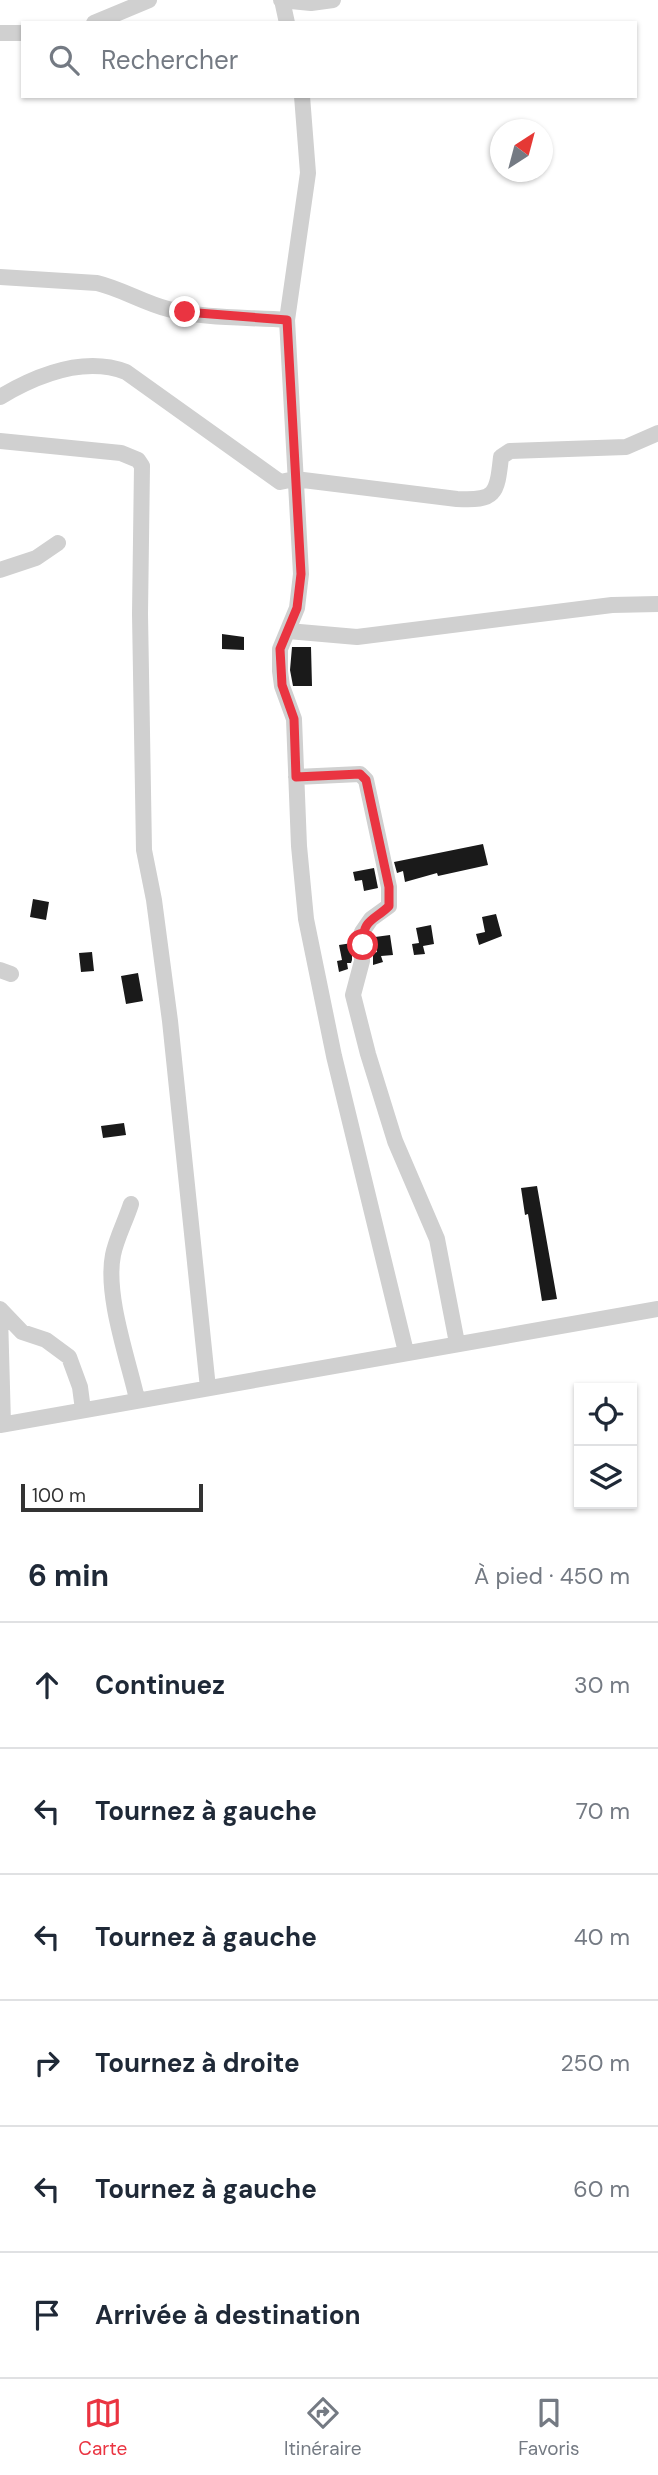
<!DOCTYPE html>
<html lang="fr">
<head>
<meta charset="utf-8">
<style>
	:root { --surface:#fff; --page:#f6f6f7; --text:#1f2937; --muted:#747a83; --line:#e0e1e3; --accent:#ea3441 }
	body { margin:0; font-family:"DM Sans",sans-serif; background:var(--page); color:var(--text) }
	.controls { position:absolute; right:21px; bottom:21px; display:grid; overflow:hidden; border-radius:0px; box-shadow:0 2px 5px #0004 }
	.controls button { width:63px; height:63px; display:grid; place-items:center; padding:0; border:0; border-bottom:2px solid var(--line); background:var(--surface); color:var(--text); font:35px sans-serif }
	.compass { position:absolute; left:490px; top:119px; width:63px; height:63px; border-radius:50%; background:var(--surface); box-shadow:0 2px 5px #0004; rotate:36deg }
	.scale { position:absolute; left:21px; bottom:18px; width:182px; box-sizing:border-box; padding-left:7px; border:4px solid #333; border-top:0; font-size:19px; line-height:24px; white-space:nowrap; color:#333; -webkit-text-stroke:5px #fff; paint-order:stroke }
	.stop { position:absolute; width:21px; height:21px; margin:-16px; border:5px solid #ea3441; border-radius:50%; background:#fff }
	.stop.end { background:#ea3441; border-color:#fff; box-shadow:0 2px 7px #0008 }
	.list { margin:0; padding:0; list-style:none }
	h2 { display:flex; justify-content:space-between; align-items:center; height:91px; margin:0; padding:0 28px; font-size:30px }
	h2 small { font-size:23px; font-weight:400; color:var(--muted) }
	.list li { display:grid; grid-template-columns:46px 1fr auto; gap:21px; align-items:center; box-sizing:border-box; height:126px; padding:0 28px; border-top:2px solid var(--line) }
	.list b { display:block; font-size:26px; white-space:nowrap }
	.list em { font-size:23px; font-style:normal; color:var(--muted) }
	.icon { flex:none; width:38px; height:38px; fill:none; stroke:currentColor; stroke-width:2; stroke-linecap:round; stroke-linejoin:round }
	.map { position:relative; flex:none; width:658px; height:1530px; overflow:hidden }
	.search { position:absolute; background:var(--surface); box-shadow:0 2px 5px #0004; left:21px; right:21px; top:21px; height:77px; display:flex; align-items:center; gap:18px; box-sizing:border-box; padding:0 24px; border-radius:0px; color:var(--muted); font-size:26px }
	.sheet { height:847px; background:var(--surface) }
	nav { display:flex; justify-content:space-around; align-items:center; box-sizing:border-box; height:98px; border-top:2px solid var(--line); background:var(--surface); font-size:19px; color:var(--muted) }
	nav a { display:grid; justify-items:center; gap:4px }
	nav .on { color:var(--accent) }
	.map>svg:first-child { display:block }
	.building { fill:#1a1a1a }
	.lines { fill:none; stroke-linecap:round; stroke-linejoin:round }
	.minor { stroke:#d0d0d0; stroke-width:16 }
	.route { stroke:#ea3441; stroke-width:9 }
</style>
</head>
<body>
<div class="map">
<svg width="658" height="1530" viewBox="0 0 658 1530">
	<rect width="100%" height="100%" fill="#fff"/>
	<path class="building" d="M222,634l22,3v13l-22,-1z
		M292,647h19l1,39h-19l-3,-16z
		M483,844l5,21 -50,11 -1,-3 -32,9 -2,-11 -6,2 -3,-11z
		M374,868l4,20 -14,3 -2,-11 -7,1 -2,-9z
		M33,899l16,3 -3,18 -16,-3z
		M496,914l6,22 -23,9 -3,-11 9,-2 -3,-15z
		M431,925l3,19 -11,2 2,8 -11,1 -2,-11 7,-1 -3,-15z
		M390,935l3,20 -12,1 2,6 -10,3v-12l4,-1 -2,-15z
		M352,943v17l-1,3h-4l1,6 -9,3 -2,-11 5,-1 -3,-15z
		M92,952l2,19 -13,1 -2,-19z
		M138,973l5,28 -17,3 -5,-28z
		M124,1123l2,12 -23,3 -2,-12z
		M537,1186l20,113 -15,2 -14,-87 -3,1 -4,-27z"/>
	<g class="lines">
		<path class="minor" d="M281,0l30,3 22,-3
			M282,0l5,23
			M94,23l55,-23
			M0,33h23
			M302,96l6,77 -21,147 14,254 -4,34 -17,41v22l2,15 12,33 5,127 7,73 28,137 72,296
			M0,277l97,6c25,6 47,20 71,26 36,10 81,8 119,11
			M0,397c37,-22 84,-41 126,-25l154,110 15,-3 162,20c38,2 40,-4 44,-42l9,-6 116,-4 32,-14
			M0,441l121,12 17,7 4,6 -2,148 4,236 10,50 16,121 38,367
			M0,570l36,-12 22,-15
			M288,631l69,6 255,-32 46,-1
			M296,777l64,-3 6,6 23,107v19l-18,13 -9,13v29l-9,34 15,59 27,87 42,98 20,104
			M0,970l11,4
			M131,1204c-5,16 -15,35 -18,51 -8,40 15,104 24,144
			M0,1309l22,23 24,8 23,17 11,30 3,23
			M0,1315l3,109
			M0,1425l658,-116"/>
	</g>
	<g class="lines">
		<path class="route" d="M185,312l102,8 14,254 -4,34 -17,41 2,36 12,34 2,58 64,-3 6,6 23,107v19c-15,15 -27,13 -26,39"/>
	</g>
</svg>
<div class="controls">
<button><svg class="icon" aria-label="locate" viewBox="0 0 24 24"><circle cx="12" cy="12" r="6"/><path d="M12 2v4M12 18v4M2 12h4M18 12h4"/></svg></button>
<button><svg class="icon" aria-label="layers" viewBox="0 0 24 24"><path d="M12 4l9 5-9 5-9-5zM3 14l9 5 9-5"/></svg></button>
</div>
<svg class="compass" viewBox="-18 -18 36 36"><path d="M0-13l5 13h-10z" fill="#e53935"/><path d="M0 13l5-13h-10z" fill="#747a83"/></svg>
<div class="scale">100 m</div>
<div class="stop" style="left:363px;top:945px"></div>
<div class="stop end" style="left:185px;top:312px"></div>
<div class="search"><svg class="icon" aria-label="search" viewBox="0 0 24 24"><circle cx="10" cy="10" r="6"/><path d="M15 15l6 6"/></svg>Rechercher</div>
</div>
<section class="sheet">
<h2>6 min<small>À pied · 450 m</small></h2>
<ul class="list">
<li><svg class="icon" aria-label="ahead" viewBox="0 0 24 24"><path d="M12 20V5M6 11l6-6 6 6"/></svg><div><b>Continuez</b></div><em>30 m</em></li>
<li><svg class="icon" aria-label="left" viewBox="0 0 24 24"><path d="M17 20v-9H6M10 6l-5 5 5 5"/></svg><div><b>Tournez à gauche</b></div><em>70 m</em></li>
<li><svg class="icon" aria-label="left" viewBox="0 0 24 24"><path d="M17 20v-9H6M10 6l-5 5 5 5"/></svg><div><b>Tournez à gauche</b></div><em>40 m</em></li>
<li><svg class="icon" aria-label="right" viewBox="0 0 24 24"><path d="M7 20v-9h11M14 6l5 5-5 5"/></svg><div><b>Tournez à droite</b></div><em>250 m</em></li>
<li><svg class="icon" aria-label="left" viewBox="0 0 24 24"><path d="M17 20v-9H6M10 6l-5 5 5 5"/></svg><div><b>Tournez à gauche</b></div><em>60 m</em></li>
<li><svg class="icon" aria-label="arrive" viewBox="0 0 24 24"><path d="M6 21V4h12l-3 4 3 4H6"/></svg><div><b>Arrivée à destination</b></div></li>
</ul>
</section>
<nav>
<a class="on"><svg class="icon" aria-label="map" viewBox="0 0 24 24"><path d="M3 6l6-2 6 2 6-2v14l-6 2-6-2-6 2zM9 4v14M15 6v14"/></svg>Carte</a>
<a><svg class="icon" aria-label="directions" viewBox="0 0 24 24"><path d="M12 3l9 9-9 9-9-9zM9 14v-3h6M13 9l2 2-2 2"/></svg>Itinéraire</a>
<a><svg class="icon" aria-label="saved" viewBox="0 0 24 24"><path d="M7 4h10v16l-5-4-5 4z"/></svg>Favoris</a>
</nav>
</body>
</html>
